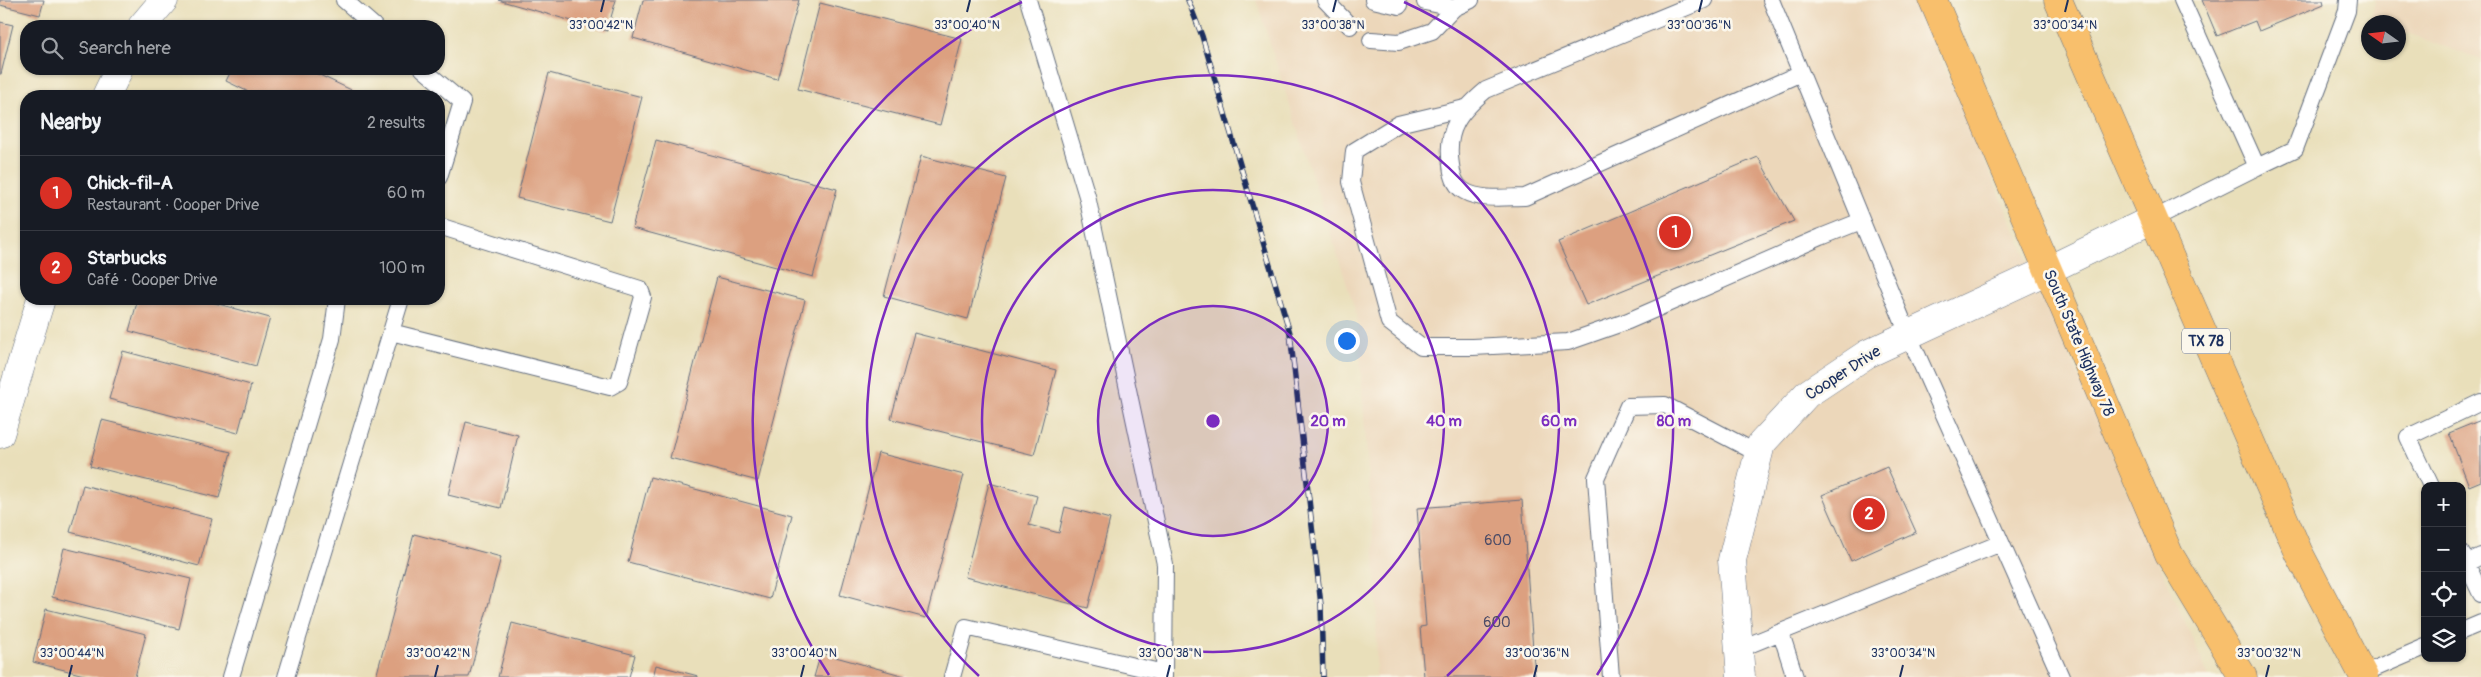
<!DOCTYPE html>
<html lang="en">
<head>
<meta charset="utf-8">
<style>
	:root { --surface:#171b24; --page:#20242c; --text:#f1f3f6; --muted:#9ea1a6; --line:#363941; --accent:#d93025 }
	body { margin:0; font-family:Pangolin,sans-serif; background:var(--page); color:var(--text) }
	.controls { position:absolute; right:15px; bottom:15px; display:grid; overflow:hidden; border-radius:10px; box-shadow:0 1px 4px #0004 }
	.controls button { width:45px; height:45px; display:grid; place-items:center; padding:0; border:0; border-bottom:1px solid var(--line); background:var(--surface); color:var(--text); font:25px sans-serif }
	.compass { position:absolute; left:2361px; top:15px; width:45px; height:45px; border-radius:50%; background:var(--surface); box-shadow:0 1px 4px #0004; rotate:284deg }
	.you { position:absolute; left:1346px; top:340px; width:18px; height:18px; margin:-12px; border:4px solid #fff; border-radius:50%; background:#1a73e8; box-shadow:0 0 0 8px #1a73e833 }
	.badge { display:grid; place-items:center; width:32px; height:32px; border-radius:50%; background:var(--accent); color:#fff; font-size:16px; font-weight:700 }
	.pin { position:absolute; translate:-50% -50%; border:2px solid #fff; box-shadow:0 1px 5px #0006 }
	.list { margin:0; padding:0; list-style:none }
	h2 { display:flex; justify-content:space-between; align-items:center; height:65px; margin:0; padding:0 20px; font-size:21px }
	h2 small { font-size:16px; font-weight:400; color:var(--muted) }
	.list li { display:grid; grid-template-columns:32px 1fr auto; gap:15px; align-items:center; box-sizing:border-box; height:75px; padding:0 20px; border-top:1px solid var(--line) }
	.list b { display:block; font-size:19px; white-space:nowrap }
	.list p { margin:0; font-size:16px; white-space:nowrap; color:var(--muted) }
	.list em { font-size:16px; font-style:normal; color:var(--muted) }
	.icon { flex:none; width:28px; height:28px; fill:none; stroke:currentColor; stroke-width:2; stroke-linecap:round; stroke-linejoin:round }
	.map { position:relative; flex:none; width:2481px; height:677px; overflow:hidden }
	.search { position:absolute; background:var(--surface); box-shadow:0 1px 4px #0004; left:20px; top:20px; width:425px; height:55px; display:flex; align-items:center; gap:12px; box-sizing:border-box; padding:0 18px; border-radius:20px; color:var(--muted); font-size:19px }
	.panel { position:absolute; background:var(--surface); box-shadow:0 1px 4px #0004; left:20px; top:90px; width:425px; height:215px; border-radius:20px }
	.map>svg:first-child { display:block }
	.built { fill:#ecd7ba }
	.building { fill:#dca080 }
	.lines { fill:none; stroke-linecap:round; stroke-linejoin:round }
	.lane-casing { stroke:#636d7e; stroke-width:18 }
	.street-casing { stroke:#636d7e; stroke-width:29 }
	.primary-casing { stroke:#636d7e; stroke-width:29 }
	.lane { stroke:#fff; stroke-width:16 }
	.street { stroke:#fff; stroke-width:28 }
	.primary { stroke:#f8bf6c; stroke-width:28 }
	.rail-casing { stroke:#1b2f5e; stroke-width:5.5 }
	.rail { stroke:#fbf7ec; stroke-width:4; stroke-dasharray:11; stroke-linecap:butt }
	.ticks { fill:none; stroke:#1b2f5e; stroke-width:2 }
	.ring { fill:none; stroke:#7b2cbf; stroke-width:2.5 }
	.labels { text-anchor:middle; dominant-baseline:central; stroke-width:5; stroke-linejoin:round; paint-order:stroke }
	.number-label { font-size:14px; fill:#4b4b66 }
	.shield { fill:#fbf7ec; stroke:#5e6b89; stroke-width:1 }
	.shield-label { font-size:15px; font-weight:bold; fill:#1b2f5e }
	.street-label { font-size:16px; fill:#1b2f5e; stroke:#fbf7ec }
	.ticks-label { font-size:12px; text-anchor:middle; fill:#1b2f5e; stroke:#fbf7ec; stroke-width:5; stroke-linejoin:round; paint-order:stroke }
	.centre { fill:#7b2cbf; stroke:#fbf7ec; stroke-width:2.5 }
	.ring-label { font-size:15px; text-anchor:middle; font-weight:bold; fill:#7b2cbf; stroke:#fbf7ec; stroke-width:5; stroke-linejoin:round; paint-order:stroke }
</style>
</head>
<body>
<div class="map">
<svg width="2481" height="677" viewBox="0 0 2481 677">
	<rect width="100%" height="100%" fill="#fbf7ec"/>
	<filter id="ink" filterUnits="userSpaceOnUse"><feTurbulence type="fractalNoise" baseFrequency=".02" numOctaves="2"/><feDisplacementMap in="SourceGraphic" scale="10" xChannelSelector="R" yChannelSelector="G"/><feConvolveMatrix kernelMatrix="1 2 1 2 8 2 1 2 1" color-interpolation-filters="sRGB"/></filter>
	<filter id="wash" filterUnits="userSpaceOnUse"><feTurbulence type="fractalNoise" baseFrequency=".0096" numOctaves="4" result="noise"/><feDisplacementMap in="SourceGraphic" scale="20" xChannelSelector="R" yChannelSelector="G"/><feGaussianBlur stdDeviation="1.12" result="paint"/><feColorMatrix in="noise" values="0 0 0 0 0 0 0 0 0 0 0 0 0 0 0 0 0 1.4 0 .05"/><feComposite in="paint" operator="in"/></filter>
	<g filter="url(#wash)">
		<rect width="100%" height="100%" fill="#e9dfba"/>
		<path class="built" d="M1256,0h659l294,677h-833l1,-79 -20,-282z
			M2376,0h105v60l-82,-30 -1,-8h-19l-9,-3z"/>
		<g id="blocks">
			<path class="building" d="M0,0h44l-4,15 -40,-10z
				M498,0h118l-9,31z
				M643,0h156l-22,79 -144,-41z
				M2202,0h121l1,4 -65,27 -4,-10 -38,15z
				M820,3l142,36 -22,86 -142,-36z
				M0,22l13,3 -12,49h-1z
				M232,69h75l57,27h-107l-31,-15z
				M549,73l93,24 -32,124 -93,-23z
				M656,140l181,49 -24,88 -181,-49z
				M921,156l85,22 -38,141 -84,-23z
				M1758,157l36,64 -208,84 -28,-63z
				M717,277l88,23 -47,181 -88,-23z
				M138,299h62l70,19 -14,48 -127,-35z
				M914,333l142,37 -22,85 -143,-36z
				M123,351l128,34 -13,48 -129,-34z
				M102,420l129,32 -12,46 -129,-32z
				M2481,420v61l-12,5 -20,-53z
				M466,422l52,13 -17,73 -53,-13z
				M878,453l86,22 -38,143 -86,-23z
				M1887,467l29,65 -65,29 -29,-66z
				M650,477l142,38 -22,84 -142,-37z
				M989,483l48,13 -8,29 30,8 6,-26 45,12 -22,89 -123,-31z
				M83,485l129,34 -13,47 -129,-34z
				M1522,500l13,177h-111l-4,-50 6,-1 -9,-118z
				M414,534l87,23 -32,120h-93z
				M64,548l127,31 -12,50 -127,-32z
				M46,609l100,25 -11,43h-43l-59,-15z
				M512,623l123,32 -6,22h-131z
				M821,653l84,23v1h-91z
				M656,665l42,11v1h-45z"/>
		</g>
	</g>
	<g filter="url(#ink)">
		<use href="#blocks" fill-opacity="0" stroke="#636d7e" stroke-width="1"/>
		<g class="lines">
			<defs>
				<path id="lane" d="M344,0l30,26
					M1028,0l59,196 78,368 -1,113
					M1325,0l25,26
					M1373,0l26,6
					M1704,0l-218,90c-26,22 -41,39 -35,75 1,10 4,21 13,26 17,10 43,6 61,6l276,-124
					M1771,0l137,334 153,343
					M1425,2l29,6
					M1371,40l28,2 33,-11 22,-23 17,-8
					M423,69l39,33 -23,75
					M1465,108l-67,16 -44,27 -3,31 38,140 32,25h52l95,-5 60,-21 193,-84 40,-16
					M2257,167l38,-18 52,-138 1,-11
					M2153,219l104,-52 -75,-167
					M391,332l219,55 9,-5 24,-85 -3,-8 -201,-63
					M2431,486l-23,-49 73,-35
					M2462,554l19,40
					M2467,563l14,-7
					M2462,631l19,-8
					M1781,633l14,44
					M1739,649l262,-106
					M2362,674l63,-27
					M231,677l101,-338 5,-40
					M286,677l115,-378
					M952,677l14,-50 198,46
					M1611,677l-15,-199 32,-72 37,-1 94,49"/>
				<path id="street" d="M142,26l22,-26
					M106,96l13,-27
					M0,434l41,-135
					M1741,677l-9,-117 29,-116 46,-50 60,-40 181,-84 105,-51"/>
				<path id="primary" d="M1933,0l236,554 74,123
					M2058,0l241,553 65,124"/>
			</defs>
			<use href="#lane" class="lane-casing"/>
			<use href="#street" class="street-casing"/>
			<use href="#primary" class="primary-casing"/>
			<use href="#lane" class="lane"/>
			<use href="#street" class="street"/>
			<use href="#primary" class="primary"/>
			<defs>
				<path id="rail" d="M1188,0l14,36 88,297 31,272 2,72"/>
			</defs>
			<use href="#rail" class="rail-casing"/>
			<use href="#rail" class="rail"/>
		</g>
	</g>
	<path class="ticks" d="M601,12l3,-12M967,12l3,-12M1333,12l3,-12M1699,12l3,-12M2065,12l3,-12M69,677l3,-12M435,677l3,-12M801,677l3,-12M1167,677l3,-12M1534,677l3,-12M1900,677l3,-12M2266,677l3,-12"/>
	<circle cx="1213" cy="421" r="115" fill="#7b2cbf" fill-opacity=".12"/>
	<g class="ring">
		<circle cx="1213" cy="421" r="115"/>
		<circle cx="1213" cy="421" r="231"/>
		<path d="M979 676A346 346 0 1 1 1447 676"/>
		<path d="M829 675A461 461 0 0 1 1022 2M1404 2A461 461 0 0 1 1597 675"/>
	</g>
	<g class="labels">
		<g class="number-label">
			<text x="1498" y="540">600</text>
			<text x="1497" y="622">600</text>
		</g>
		<rect class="shield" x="2182" y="328.5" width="48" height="25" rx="4"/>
		<g class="shield-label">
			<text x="2206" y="341">TX 78</text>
		</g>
		<g class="street-label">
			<text transform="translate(2079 343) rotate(67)">South State Highway 78</text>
			<text transform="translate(1843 373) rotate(-33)">Cooper Drive</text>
		</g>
	</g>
	<g class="ticks-label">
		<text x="601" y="29">33°00'42"N</text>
		<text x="967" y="29">33°00'40"N</text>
		<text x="1333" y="29">33°00'38"N</text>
		<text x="1699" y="29">33°00'36"N</text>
		<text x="2065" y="29">33°00'34"N</text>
		<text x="72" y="657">33°00'44"N</text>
		<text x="438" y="657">33°00'42"N</text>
		<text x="804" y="657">33°00'40"N</text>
		<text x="1170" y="657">33°00'38"N</text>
		<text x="1537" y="657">33°00'36"N</text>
		<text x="1903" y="657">33°00'34"N</text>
		<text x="2269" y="657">33°00'32"N</text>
	</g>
	<circle cx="1213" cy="421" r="8" class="centre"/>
	<g class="ring-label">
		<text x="1328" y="426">20 m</text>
		<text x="1444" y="426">40 m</text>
		<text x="1559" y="426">60 m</text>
		<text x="1674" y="426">80 m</text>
	</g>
</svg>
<div class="controls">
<button>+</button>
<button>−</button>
<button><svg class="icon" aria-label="locate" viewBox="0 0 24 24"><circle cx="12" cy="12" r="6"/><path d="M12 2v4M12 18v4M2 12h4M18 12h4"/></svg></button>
<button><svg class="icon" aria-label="layers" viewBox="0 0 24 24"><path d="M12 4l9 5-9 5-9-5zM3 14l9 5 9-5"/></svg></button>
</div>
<svg class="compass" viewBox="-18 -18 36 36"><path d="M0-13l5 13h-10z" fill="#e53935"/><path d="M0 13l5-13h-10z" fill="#9ea1a6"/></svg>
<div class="you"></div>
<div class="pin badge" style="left:1675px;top:232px">1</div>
<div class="pin badge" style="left:1869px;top:514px">2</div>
<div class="search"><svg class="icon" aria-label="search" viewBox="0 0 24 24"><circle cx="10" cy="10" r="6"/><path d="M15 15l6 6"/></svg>Search here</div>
<section class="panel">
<h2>Nearby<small>2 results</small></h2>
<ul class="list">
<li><span class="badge">1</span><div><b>Chick-fil-A</b><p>Restaurant · Cooper Drive</p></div><em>60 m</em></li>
<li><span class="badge">2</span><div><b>Starbucks</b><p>Café · Cooper Drive</p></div><em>100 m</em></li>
</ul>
</section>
</div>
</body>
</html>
